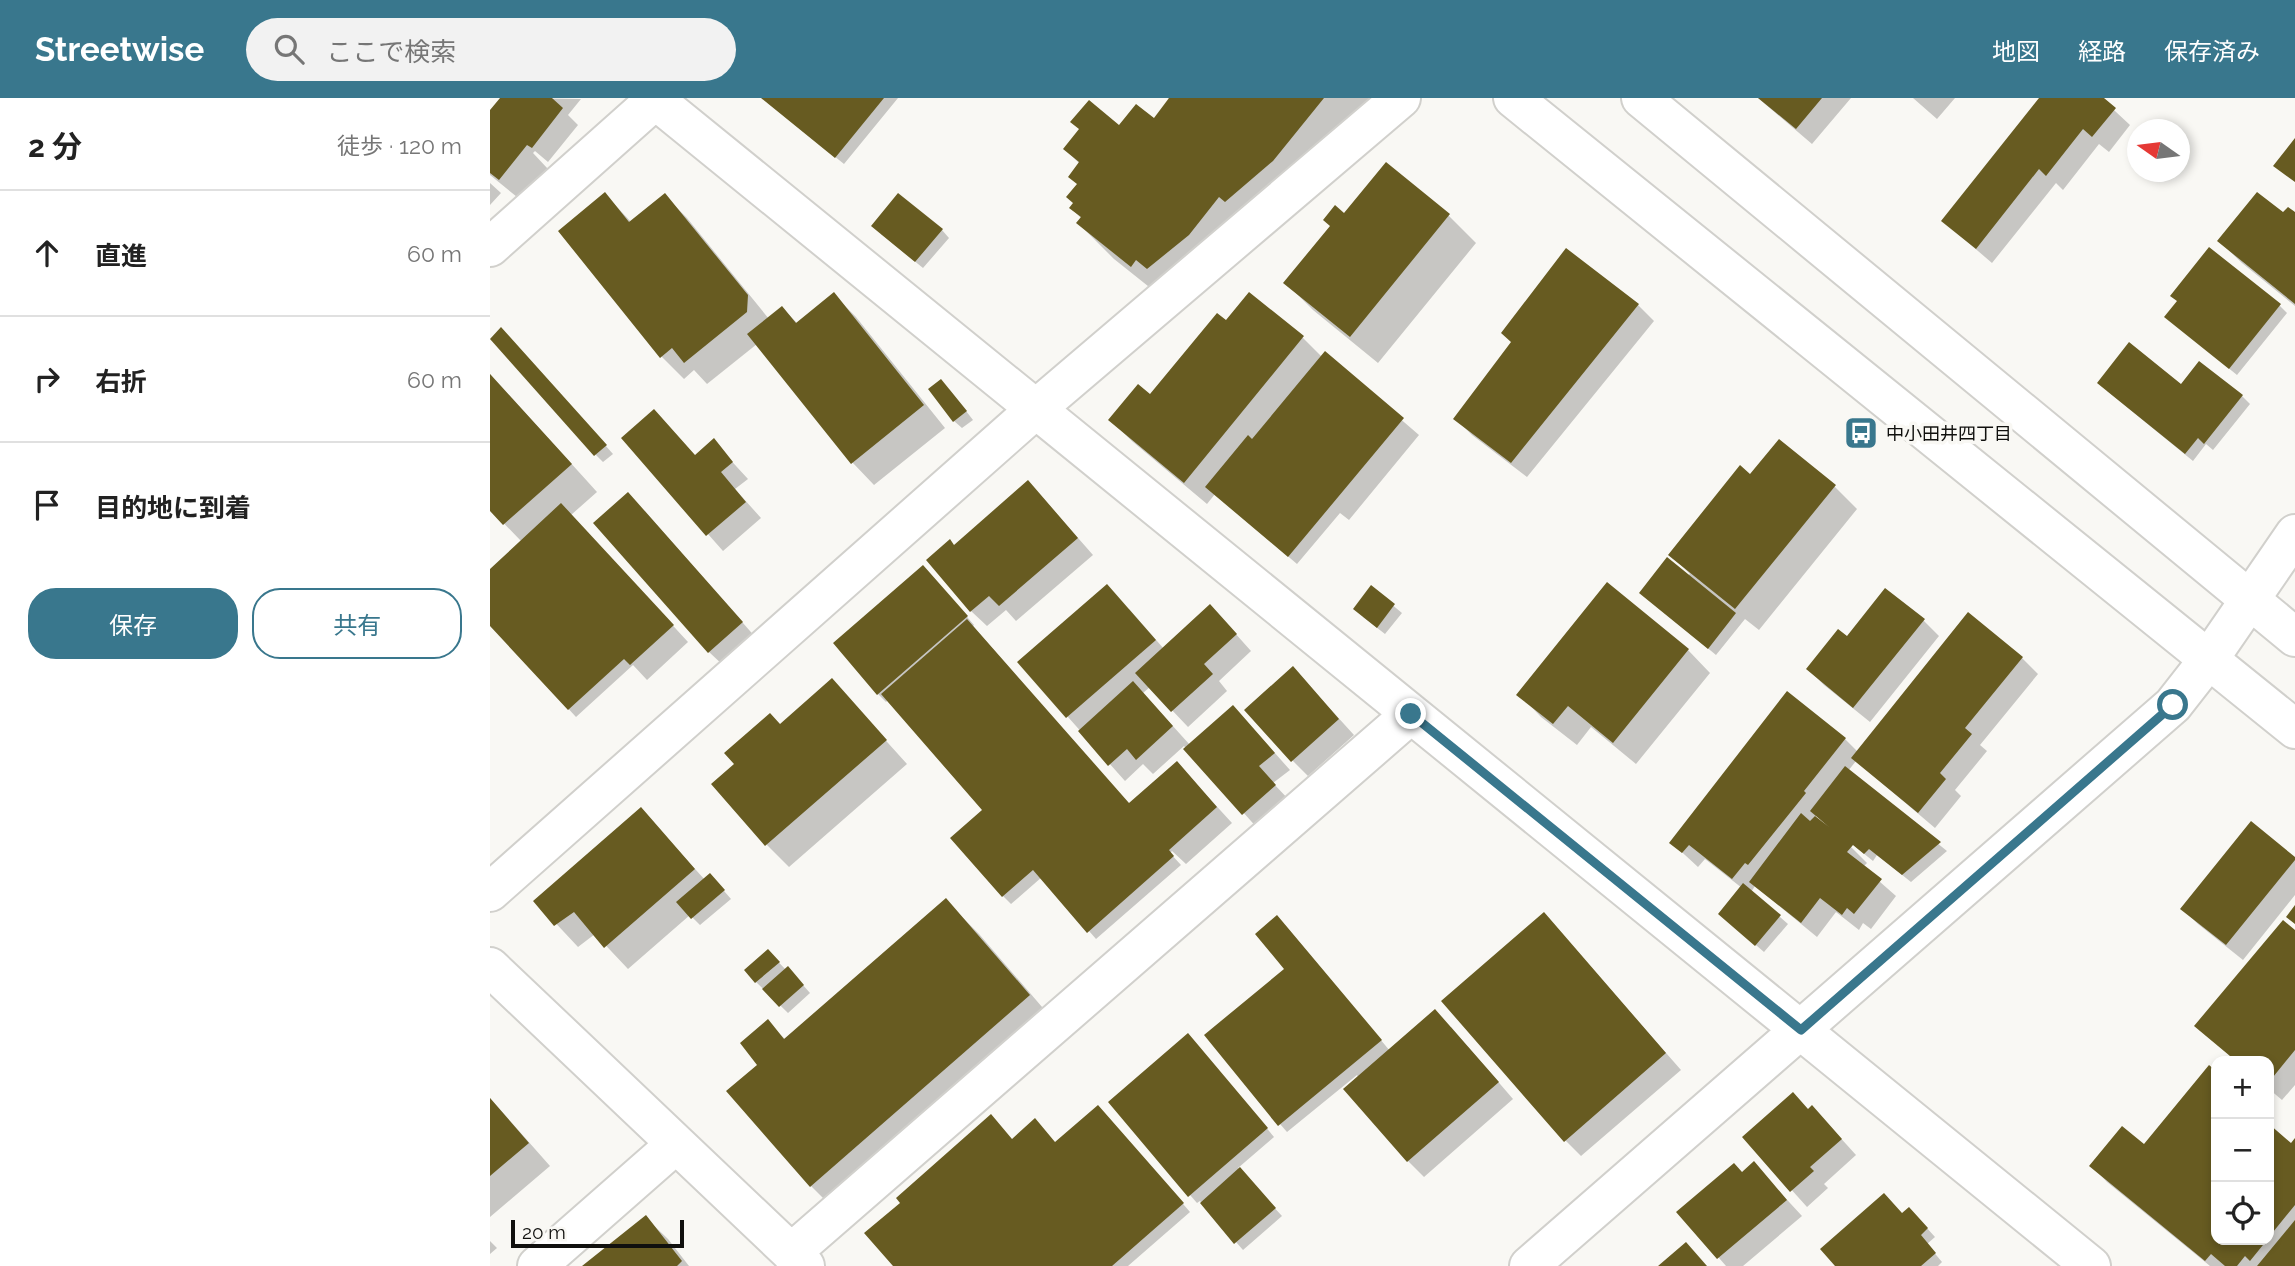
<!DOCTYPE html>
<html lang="ja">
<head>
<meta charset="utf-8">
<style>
	:root { --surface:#fff; --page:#f2f2f2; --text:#222; --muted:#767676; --line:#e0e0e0; --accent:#39778d }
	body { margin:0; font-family:Raleway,"Noto Sans JP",sans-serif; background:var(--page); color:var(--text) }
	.controls { position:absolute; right:21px; bottom:21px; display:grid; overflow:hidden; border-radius:14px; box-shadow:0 4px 10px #0003 }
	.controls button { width:63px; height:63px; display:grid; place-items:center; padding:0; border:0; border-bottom:2px solid var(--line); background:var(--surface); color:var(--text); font:35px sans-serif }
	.compass { position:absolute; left:1637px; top:21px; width:63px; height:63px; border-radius:50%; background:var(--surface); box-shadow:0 4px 10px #0003; rotate:284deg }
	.scale { position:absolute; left:21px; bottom:18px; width:173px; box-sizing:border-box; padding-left:7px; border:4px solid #10100e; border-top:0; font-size:19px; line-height:24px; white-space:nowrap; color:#10100e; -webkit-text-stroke:5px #f9f8f4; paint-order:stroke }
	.stop { position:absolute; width:21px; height:21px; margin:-16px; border:5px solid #39778d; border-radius:50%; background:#fff }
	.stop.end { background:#39778d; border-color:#fff; box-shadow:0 2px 7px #0008 }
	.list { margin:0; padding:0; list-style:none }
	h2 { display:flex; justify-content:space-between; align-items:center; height:91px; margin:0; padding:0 28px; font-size:30px }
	h2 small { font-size:23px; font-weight:400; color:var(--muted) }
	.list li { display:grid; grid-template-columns:46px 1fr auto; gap:21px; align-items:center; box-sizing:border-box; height:126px; padding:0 28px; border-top:2px solid var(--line) }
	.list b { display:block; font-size:26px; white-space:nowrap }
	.list em { font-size:23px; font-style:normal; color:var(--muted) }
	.actions { display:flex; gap:14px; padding:21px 28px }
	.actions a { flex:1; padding:16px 0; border:2px solid var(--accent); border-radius:28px; text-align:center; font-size:24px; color:var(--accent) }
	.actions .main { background:var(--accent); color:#fff }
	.icon { flex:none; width:38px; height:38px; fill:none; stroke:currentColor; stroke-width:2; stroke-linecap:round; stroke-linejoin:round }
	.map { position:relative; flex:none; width:1805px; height:1168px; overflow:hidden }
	header { display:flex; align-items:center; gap:42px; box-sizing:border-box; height:98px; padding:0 35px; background:var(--accent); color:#fff }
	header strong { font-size:33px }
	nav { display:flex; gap:38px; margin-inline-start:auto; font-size:24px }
	.search { width:490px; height:63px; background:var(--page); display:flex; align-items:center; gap:18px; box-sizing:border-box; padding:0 24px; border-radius:38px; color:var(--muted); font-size:26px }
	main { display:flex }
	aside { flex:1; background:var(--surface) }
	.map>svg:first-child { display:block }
	.shadow { fill:#0003; fill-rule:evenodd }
	.building { fill:#675b21 }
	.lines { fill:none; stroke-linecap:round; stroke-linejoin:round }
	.minor-casing { stroke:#d1d0cc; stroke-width:42 }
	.tertiary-casing { stroke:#d1d0cc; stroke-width:42 }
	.minor { stroke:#fff; stroke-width:38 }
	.tertiary { stroke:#fff; stroke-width:38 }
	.route { stroke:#39778d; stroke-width:9 }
	.labels { text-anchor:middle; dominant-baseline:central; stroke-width:7; stroke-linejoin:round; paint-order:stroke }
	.poi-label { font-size:18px; fill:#10100e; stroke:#f9f8f4; text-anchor:start }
</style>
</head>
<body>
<header>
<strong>Streetwise</strong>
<div class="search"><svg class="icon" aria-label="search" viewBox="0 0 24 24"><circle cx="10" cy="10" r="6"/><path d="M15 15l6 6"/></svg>ここで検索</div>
<nav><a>地図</a><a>経路</a><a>保存済み</a></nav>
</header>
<main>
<aside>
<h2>2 分<small>徒歩 · 120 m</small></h2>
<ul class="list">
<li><svg class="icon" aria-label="ahead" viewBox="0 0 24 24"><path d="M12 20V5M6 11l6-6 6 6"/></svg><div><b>直進</b></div><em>60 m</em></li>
<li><svg class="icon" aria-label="right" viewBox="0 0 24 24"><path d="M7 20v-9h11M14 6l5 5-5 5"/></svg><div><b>右折</b></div><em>60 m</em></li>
<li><svg class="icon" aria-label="arrive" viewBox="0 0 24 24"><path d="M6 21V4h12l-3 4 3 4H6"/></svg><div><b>目的地に到着</b></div></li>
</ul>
<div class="actions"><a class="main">保存</a><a>共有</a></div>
</aside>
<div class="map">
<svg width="1805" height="1168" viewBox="0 0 1805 1168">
	<rect width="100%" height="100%" fill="#f9f8f4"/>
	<path class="shadow" d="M12,0l79,1 -13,16 10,10 -30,37 -13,-11 -2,2 15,16 -26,32 -32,-26v-58z
		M272,0h136l-54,66z
		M678,0h205l-205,204 -54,-43 -36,-36 4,-4 -11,-11 4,-4 5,-40 -15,-15 54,-22 35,-7 16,-20z
		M1268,0h93l-39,46z
		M1423,0h42l-18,21z
		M1552,0h59l29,27 -21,27 -10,-8 -36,46 -7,-7 -64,80 -49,-42z
		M896,66l63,52 27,27 -98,120 -65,-53 -27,-27z
		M0,85l11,10 -11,12z
		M115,96l26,28 34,-26 22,22 82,101 13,-11 16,16 36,-29 22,22 89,111 -71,57 -22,-23 -95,-118 -50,40 -13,-14 -10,9 -22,-22z
		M1805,116v92l-53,-43 -23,-22 64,-26z
		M452,132l7,8 -26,30 -42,-34z
		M1077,153l71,54 16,16 -127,156 -55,-42 -16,-16 57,-76z
		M1789,207l8,8 -50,62 -63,-51z
		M736,225l77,15 19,19 3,-3 94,81 -70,85 -9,-7 -43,51 -82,-70 -8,10 -74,-62 -23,-22 40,-23z
		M19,239l104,117 -10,8 -7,-7z
		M0,276l107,118 -26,23 117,127 -41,38 -14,-15 -57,52 -86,-93v-53l32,-29 -32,-33z
		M1692,288l60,10 8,8 -37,46 -7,-6 -13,17 -86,-70z
		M459,291l24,31 -11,8 -8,-7z
		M133,340l72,18 18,-15 35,38 -13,10 26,29 -38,33z
		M1261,379l83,9 23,23 -98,121 -14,-11 -29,36 -67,-55 41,-26 -20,-20z
		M553,400l50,57 -77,66 -10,-11 -19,16 -16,-15 -16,-65z
		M154,412l113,129 -32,28 -16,-15z
		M441,477l43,50 -1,1 156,180 48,-43 55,60 -46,41 -14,-13 -2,2 11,12 -85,74 -54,-62 -31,27 -8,-8 -50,-58 31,-28 -96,-110 -2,2 -8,-8 -43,-50z
		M882,490l30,25 -17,21 -22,-17z
		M1396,492l38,31 15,15 -69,86 -46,-37 -16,-16 39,-31z
		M639,511l35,40 62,-26 25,28 -32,30 8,10 -39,36 -38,-40 -7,6 47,52 58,-22 42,47 -17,13 18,19 -32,28 -75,-84 -31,28 -10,-10 -18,17 -106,-119z
		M1478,517l54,43 16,16 -58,71 7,6 -32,39 6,6 -26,32 -79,-67 -8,10 99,80 -36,31 -34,-27 -4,6 -21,-17 -2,2 17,17 -4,4 33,29 -25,33 -8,-6 -4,7 -23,-18 -19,25 -62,-51 -4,6 37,32 -24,28 -36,-31 14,-33 -37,-29 -7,8 -26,-24 173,-104 13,13zM1327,717l8,8 -2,2 -9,-7z
		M1198,552l22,23 -74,91 -45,-37 -14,18 -36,-28 -22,-23z
		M803,570l61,67 -46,41 -16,-16z
		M342,583l75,83 -118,103 -22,-22 13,-119z
		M151,711l64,71 13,4 13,15 -31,26 -10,-10 -62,54 -33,-35 -17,13 -43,-46z
		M1805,761v36l-52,65 -45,-36 -15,-15z
		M456,803l33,33 82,95 -217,190 -33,-33 -83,-95 32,-26 7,-43 19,18z
		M1054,816l137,156 -100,86 -16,-16z
		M795,827l105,126 61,-24 62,72 -89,78 -16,-16 -51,-86 -70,57 -7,-8 6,-155z
		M1805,834v153l-13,15 -13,-11v-28h-33l-39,-35z
		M278,853l18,19 9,6 15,17 -22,20 -32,-31z
		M705,945l79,94 -36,31 44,48 -39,34 -43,-49 -3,2 -7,-8z
		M1720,970l6,5v167h53v-113l22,18 4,-4v125h-85l-103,-84 -15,-16 53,-19z
		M0,1000l60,68 -60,51z
		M1319,1012l18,13 29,32 -32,29 4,4 -21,19 -62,-69z
		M616,1017l84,97 -62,54h-233l161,-122z
		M1264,1066l48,52 -59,50h-17l-47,-54 64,-38z
		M1412,1117l15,2 18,20 -8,7 15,18 -4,4h-101z
		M155,1119l23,22 21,27h-105z
		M0,1143l7,7 -7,6z"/>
	<path class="building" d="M10,0h52l11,10 -31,40 -5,-3 -28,35 -9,-7v-63z
		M271,0h123l-49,60z
		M679,0h155l-51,63 -48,41 -6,-5 -30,38 -42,34 -11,-9 -5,7 -55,-44 5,-6 -12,-9 4,-5 -7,-6 11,-13 -9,-7 11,-15 -16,-13 16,-20 -9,-7 19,-22 30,25 17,-21 18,14z
		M1268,0h64l-26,31z
		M1549,0h65l12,10 -24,29 -9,-8 -37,47 -7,-7 -63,80 -35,-28z
		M1805,40v44l-22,-16z
		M896,64l64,52 -100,123 -67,-54 47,-57 -7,-6 12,-15 9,8z
		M115,94l24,30 36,-29 83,102 -1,17 -63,51 -12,-15 -12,10 -102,-127z
		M1767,94l26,20 5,-5 7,5v92l-78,-63z
		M408,95l45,36 -28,33 -44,-36z
		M1719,149l72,57 -52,65 -65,-52 13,-16 -7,-5z
		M1076,150l73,56 -128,159 -58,-44 58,-77 -10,-9z
		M344,194l90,113 -73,59 -104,-130 35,-28 14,17z
		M759,194l55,44 -120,147 -76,-63 30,-36 12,10 67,-81 9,7z
		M11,229l106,118 -13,11 -104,-117z
		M1639,244l52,42 18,-23 44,34 -39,49 -6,-6 -13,16 -88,-71z
		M835,253l79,67 -116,139 -83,-70 43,-52 4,4z
		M0,276l82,90 -69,61 -13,-14z
		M451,281l26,32 -14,11 -25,-33z
		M164,311l41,46 19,-17 19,24 -12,10 25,30 -40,34 -85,-98z
		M1289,341l57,46 -101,124 -67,-54 72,-90 10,9z
		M538,382l50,58 -79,68 -10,-10 -19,16 -44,-52 24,-21 4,6z
		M138,394l115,130 -35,31 -115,-130z
		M71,405l113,122 -44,40 -6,-6 -56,51 -78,-84v-57z
		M1177,459l69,56 -28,36 -69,-56z
		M433,467l45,51 -91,79 -44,-52z
		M1117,484l82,67 -76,94 -45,-37 -15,18 -37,-29z
		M617,486l49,56 -90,78 -49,-56z
		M881,487l24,19 -18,24 -24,-19z
		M1395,490l40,31 -72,89 -47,-39 32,-40 9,7z
		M720,506l27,30 -33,30 9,10 -42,38 -36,-39z
		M1478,514l55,45 -58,71 7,6 -32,39 6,6 -28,34 -67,-55z
		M477,521l162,184 48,-42 40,46 -48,43 5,6 -87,77 -54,-63 -31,27 -52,-59 32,-28 -101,-116z
		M803,568l46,53 -48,43 -47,-52z
		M342,580l55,62 -122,106 -54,-62 23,-20 -10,-11 46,-40 10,11z
		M643,583l40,45 -37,34 -9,-11 -19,17 -30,-35z
		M1297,593l59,47 -42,53 2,2 -58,72 -3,-2 -13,16 -43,-34 -7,8 -13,-10z
		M743,607l42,48 -16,13 17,19 -34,30 -59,-66z
		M1355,668l96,76 -39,33 -33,-26 -5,5 -11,-9 -6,7 35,27 -28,35 -7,-6 -5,7 -22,-17 -19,25 -52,-41 52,-69 9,8 5,-5 14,11 -19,-16z
		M151,709l54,62 -91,79 -30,-36 -20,14 -21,-25z
		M1761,723l44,36v3l-69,85 -46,-36z
		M220,775l15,17 -34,29 -15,-17z
		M1253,785l38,32 -26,31 -37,-32z
		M456,800l84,97 -220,192 -84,-96 31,-26 -17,-22 28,-24 16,20z
		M1805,807v19l-9,-7z
		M1054,814l122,141 -102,89 -123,-141z
		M787,817l105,125 -104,86 -74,-91 80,-66 -29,-35z
		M1793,822l12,10v120l-26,32v-21h-33l-42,-35z
		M278,851l12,13 -25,21 -11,-13z
		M298,868l16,19 -25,22 -17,-18z
		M945,911l64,73 -92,80 -64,-73z
		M698,935l80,95 -80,69 -80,-95z
		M1719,967l7,6v169h51l-17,21 -5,-5 -8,10h-12l-14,-12 -6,7 -116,-95 33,-40 22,18z
		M1303,994l15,17 4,-4 30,34 -32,28 4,4 -24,21 -48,-55z
		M0,1000l39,45 -39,33z
		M608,1007l86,98 -72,63h-219l-29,-33 36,-30 -4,-5 95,-84 21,25 23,-21 20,24z
		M1779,1026l22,19 4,-5v67l-26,32z
		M1264,1063l33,39 -70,59 -41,-47 58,-49 8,9z
		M750,1069l36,41 -42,36 -34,-41z
		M1394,1095l18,20 7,-6 19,21 -7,7 15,18 -15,13h-86l-15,-17z
		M156,1117l36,46 -5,5h-95z
		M1805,1122v46h-38z
		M1196,1144l21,24h-49z"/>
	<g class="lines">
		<defs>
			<path id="minor" d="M163,0l1438,1168
				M0,149l165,-147
				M0,794l547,-484 364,-310
				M0,869l315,299
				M301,1155l620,-539
				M47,1168l139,-122
				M1039,1168l644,-561 36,-46 86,-125"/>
			<path id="tertiary" d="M1023,0l782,631
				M1151,0l654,539"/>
		</defs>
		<use href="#minor" class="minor-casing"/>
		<use href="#tertiary" class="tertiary-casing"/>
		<use href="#minor" class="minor"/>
		<use href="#tertiary" class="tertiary"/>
	</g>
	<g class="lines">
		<path class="route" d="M921,616l390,316 372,-325"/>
	</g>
	<defs>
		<symbol id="bus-square" viewBox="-11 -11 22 22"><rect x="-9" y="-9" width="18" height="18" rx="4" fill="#39778d" stroke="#f9f8f4"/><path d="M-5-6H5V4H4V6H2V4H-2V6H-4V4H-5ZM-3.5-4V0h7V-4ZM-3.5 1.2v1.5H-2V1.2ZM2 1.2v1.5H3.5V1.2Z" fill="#fff"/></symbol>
	</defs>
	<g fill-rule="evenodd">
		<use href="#bus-square" x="1352" y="316" width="38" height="38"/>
	</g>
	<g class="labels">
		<g class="poi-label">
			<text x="1396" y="335">中小田井四丁目</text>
		</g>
	</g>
</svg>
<div class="controls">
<button>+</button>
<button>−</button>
<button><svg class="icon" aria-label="locate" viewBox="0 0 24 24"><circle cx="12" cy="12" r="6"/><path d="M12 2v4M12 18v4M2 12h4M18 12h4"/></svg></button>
</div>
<svg class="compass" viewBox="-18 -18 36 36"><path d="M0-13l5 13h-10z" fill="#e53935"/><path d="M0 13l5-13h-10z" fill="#767676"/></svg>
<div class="scale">20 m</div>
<div class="stop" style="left:1683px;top:607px"></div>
<div class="stop end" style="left:921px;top:616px"></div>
</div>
</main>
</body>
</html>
